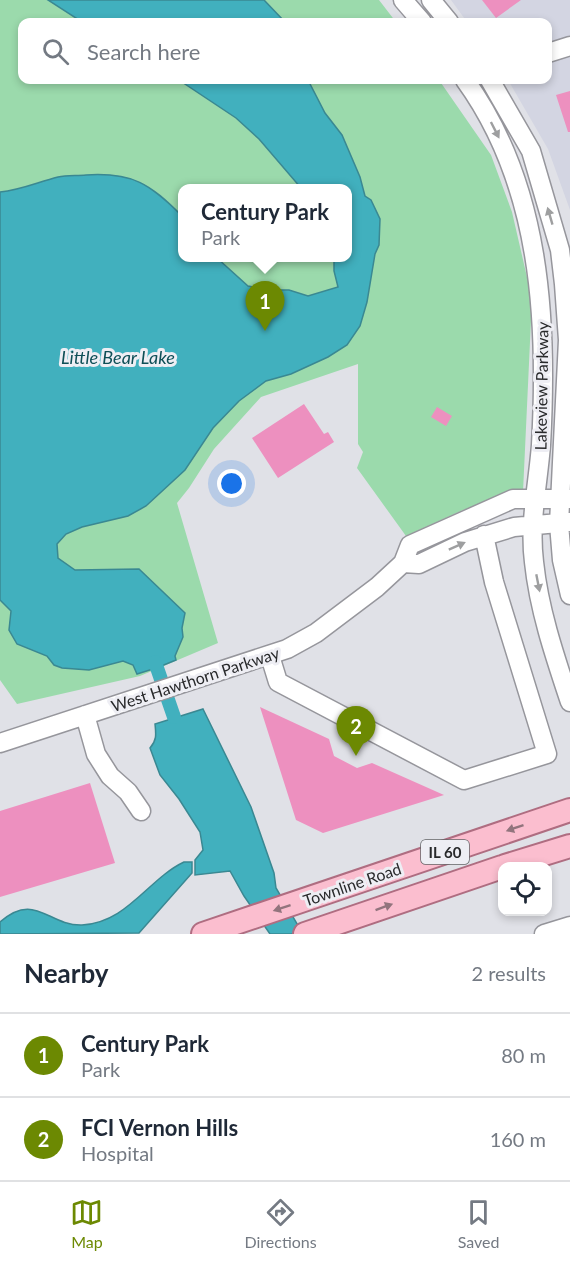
<!DOCTYPE html>
<html lang="en">
<head>
<meta charset="utf-8">
<style>
	:root { --surface:#fff; --page:#f2f2f3; --text:#1f2937; --muted:#747a83; --line:#e0e1e3; --accent:#6c8902 }
	body { margin:0; font-family:Lato,sans-serif; background:var(--page); color:var(--text) }
	.controls { position:absolute; right:18px; bottom:18px; display:grid; overflow:hidden; border-radius:12px; box-shadow:0 3px 9px #0003 }
	.controls button { width:54px; height:54px; display:grid; place-items:center; padding:0; border:0; border-bottom:2px solid var(--line); background:var(--surface); color:var(--text); font:30px sans-serif }
	.you { position:absolute; left:232px; top:484px; width:21px; height:21px; margin:-15px; border:4px solid #fff; border-radius:50%; background:#1a73e8; box-shadow:0 0 0 9px #1a73e833 }
	.badge { display:grid; place-items:center; width:39px; height:39px; border-radius:50%; background:var(--accent); color:#fff; font-size:20px; font-weight:700 }
	.pin { position:absolute; translate:-50% -50px; filter:drop-shadow(0 2px 3px #0008) }
	.pin::after { content:''; position:absolute; top:32px; width:21px; height:18px; background:inherit; clip-path:polygon(0 0,100% 0,50% 100%) }
	.popup { position:absolute; left:178px; top:184px; width:174px; height:78px; box-sizing:border-box; display:grid; place-content:center; border-radius:12px; background:var(--surface); filter:drop-shadow(0 2px 4px #0005); font-size:20px; white-space:nowrap; color:var(--muted) }
	.popup b { font-size:22px; color:var(--text) }
	.popup::after { content:''; position:absolute; left:50%; top:100%; margin-left:-12px; border:12px solid transparent; border-top-color:var(--surface) }
	.list { margin:0; padding:0; list-style:none }
	h2 { display:flex; justify-content:space-between; align-items:center; height:78px; margin:0; padding:0 24px; font-size:26px }
	h2 small { font-size:20px; font-weight:400; color:var(--muted) }
	.list li { display:grid; grid-template-columns:39px 1fr auto; gap:18px; align-items:center; box-sizing:border-box; height:84px; padding:0 24px; border-top:2px solid var(--line) }
	.list b { display:block; font-size:22px; white-space:nowrap }
	.list p { margin:0; font-size:20px; white-space:nowrap; color:var(--muted) }
	.list em { font-size:20px; font-style:normal; color:var(--muted) }
	.icon { flex:none; width:33px; height:33px; fill:none; stroke:currentColor; stroke-width:2; stroke-linecap:round; stroke-linejoin:round }
	.map { position:relative; flex:none; width:570px; height:934px; overflow:hidden }
	.search { position:absolute; background:var(--surface); box-shadow:0 3px 9px #0003; left:18px; right:18px; top:18px; height:66px; display:flex; align-items:center; gap:15px; box-sizing:border-box; padding:0 21px; border-radius:12px; color:var(--muted); font-size:22px }
	.sheet { height:246px; background:var(--surface) }
	nav { display:flex; justify-content:space-around; align-items:center; box-sizing:border-box; height:84px; border-top:2px solid var(--line); background:var(--surface); font-size:16px; color:var(--muted) }
	nav a { display:grid; justify-items:center; gap:3px }
	nav .on { color:var(--accent) }
	.map>svg:first-child { display:block }
	.built { fill:#d3d5e2 }
	.green { fill:#9bdaac; fill-rule:evenodd }
	.water { fill:#41b0be; stroke:#3a8892; stroke-width:1.5 }
	.lines { fill:none; stroke-linecap:round; stroke-linejoin:round }
	.canal { stroke:#41b0be; stroke-width:14 }
	.building { fill:#ed90bf }
	.minor-casing { stroke:#96969c; stroke-width:21 }
	.major-casing { stroke:#af6d81; stroke-width:26 }
	.minor { stroke:#fff; stroke-width:18 }
	.major { stroke:#fbbecf; stroke-width:22 }
	.oneway { fill:#9e9fa0 }
	.oneway2 { fill:#92747d }
	.labels { text-anchor:middle; dominant-baseline:central; stroke-width:6; stroke-linejoin:round; paint-order:stroke }
	.shield { fill:#eeeef4; stroke:#636467; stroke-width:1.5 }
	.shield-label { font-size:15px; font-weight:bold; fill:#28292b }
	.street-label { font-size:16px; fill:#28292b; stroke:#eeeef4 }
	.water-label { font-size:18px; font-style:italic; fill:#0e4f57; stroke:#eeeef4 }
</style>
</head>
<body>
<div class="map">
<svg width="570" height="934" viewBox="0 0 570 934">
	<rect width="100%" height="100%" fill="#e0e1e7"/>
	<path class="built" d="M451,0h119v210l-22,-61 -40,-69h40v-58h-81z"/>
	<path class="green" d="M0,0h379l17,22h-374v58h417l52,75 21,57 20,87 -9,193 -60,18 -57,26 -49,-68 6,-16 -5,-8v-80l-97,33 -47,52 -25,39 -12,15 41,140 -78,33 -123,28 -17,-24zM182,188h166v70h-166z"/>
	<path class="water" d="M48,0h216l21,22h-203z
		M179,80h129l17,33 17,22 18,42 5,19 6,4 9,19 -1,26 -4,9 -8,48 -7,24 -13,19 -19,12 -37,17 -25,7 -27,20 -26,27 -28,42 -39,36 -18,10 -46,11 -16,7 -9,10 1,14 17,12 64,-1 46,44 -3,15 1,9 -8,19 1,4 -17,7 -2,-6 -5,1 1,7 -16,5 -4,-9 -10,-4 -34,9 -27,-2 -8,-3 -7,-9 -30,-12 -8,-14 2,-19 -11,-11v-408c21,-2 38,-10 58,-15 9,-2 19,-1 28,-2 47,-3 64,9 96,41v42h35l31,28 20,4h21l19,6 30,-9 -4,-16v-13h14v-70h-47l-42,-49 -23,-21z
		M203,709l48,98 23,66 2,15 27,46h-33l-26,-38 -14,-25 -35,4v-15l8,-10 -3,-18 -21,-33 -19,-24 -10,-27c7,-8 6,-14 5,-24z
		M184,862h8v11l-53,60 -139,1v-12c35,-31 48,4 82,3 45,-2 66,-46 102,-63z"/>
	<g class="lines">
		<path class="canal" d="M155,662l19,55"/>
	</g>
	<path class="building" d="M482,0h39l-25,18z
		M570,91v41h-2l-12,-37z
		M304,404l20,30 4,-2 6,10 -56,36 -26,-40z
		M437,407l15,9 -6,10 -15,-9z
		M260,707l69,32 5,17 23,12 15,-5 72,32 -121,38 -27,-13z
		M90,783l25,80 -115,34v-86z"/>
	<g class="lines">
		<defs>
			<path id="minor" d="M403,0l19,22
				M431,0l18,22
				M548,53l22,-7
				M465,80c76,105 83,240 76,365 -3,39 -12,78 -7,117 5,48 21,95 36,140
				M490,80l41,71 29,99 4,34 4,56 -9,184 3,36 8,35
				M403,563l16,1 46,-22 49,-15 56,-5
				M270,656l8,26 186,98 83,-26 -53,-172 -10,-47
				M85,715l11,39 14,22 18,16 13,19
				M0,743l287,-94 29,-16 61,-46 26,-24 7,-18 103,-46h57
				M544,934l26,-8"/>
			<path id="major" d="M505,866l65,-20
				M203,934l367,-124
				M305,934l197,-67"/>
		</defs>
		<use href="#minor" class="minor-casing"/>
		<use href="#major" class="major-casing"/>
		<use href="#minor" class="minor"/>
		<use href="#major" class="major"/>
	</g>
	<defs><path id="oneway-solid" d="M-6-.8H1V-3.2L6.5 0L1 3.2V.8H-6Z" transform="scale(1.5)"/></defs>
	<g class="oneway">
		<use href="#oneway-solid" transform="translate(495 130) rotate(63)"/>
		<use href="#oneway-solid" transform="translate(550 216) rotate(-106)"/>
		<use href="#oneway-solid" transform="translate(457 546) rotate(-24)"/>
		<use href="#oneway-solid" transform="translate(538 583) rotate(79)"/>
	</g>
	<g class="oneway2">
		<use href="#oneway-solid" transform="translate(515 828) rotate(161)"/>
		<use href="#oneway-solid" transform="translate(384 907) rotate(-20)"/>
		<use href="#oneway-solid" transform="translate(282 908) rotate(162)"/>
	</g>
	<g class="labels">
		<rect class="shield" x="421" y="840" width="48" height="24" rx="4.5"/>
		<g class="shield-label">
			<text x="445" y="852">IL 60</text>
		</g>
		<g class="street-label">
			<text transform="translate(541 386) rotate(-89)">Lakeview Parkway</text>
			<text transform="translate(195 679) rotate(-18)">West Hawthorn Parkway</text>
			<text transform="translate(352 884) rotate(-19)">Townline Road</text>
		</g>
		<g class="water-label">
			<text x="118" y="357">Little Bear Lake</text>
		</g>
	</g>
</svg>
<div class="controls">
<button><svg class="icon" aria-label="locate" viewBox="0 0 24 24"><circle cx="12" cy="12" r="6"/><path d="M12 2v4M12 18v4M2 12h4M18 12h4"/></svg></button>
</div>
<div class="you"></div>
<div class="pin badge" style="left:265px;top:331px">1</div>
<div class="popup"><b>Century Park</b>Park</div>
<div class="pin badge" style="left:356px;top:756px">2</div>
<div class="search"><svg class="icon" aria-label="search" viewBox="0 0 24 24"><circle cx="10" cy="10" r="6"/><path d="M15 15l6 6"/></svg>Search here</div>
</div>
<section class="sheet">
<h2>Nearby<small>2 results</small></h2>
<ul class="list">
<li><span class="badge">1</span><div><b>Century Park</b><p>Park</p></div><em>80 m</em></li>
<li><span class="badge">2</span><div><b>FCI Vernon Hills</b><p>Hospital</p></div><em>160 m</em></li>
</ul>
</section>
<nav>
<a class="on"><svg class="icon" aria-label="map" viewBox="0 0 24 24"><path d="M3 6l6-2 6 2 6-2v14l-6 2-6-2-6 2zM9 4v14M15 6v14"/></svg>Map</a>
<a><svg class="icon" aria-label="directions" viewBox="0 0 24 24"><path d="M12 3l9 9-9 9-9-9zM9 14v-3h6M13 9l2 2-2 2"/></svg>Directions</a>
<a><svg class="icon" aria-label="saved" viewBox="0 0 24 24"><path d="M7 4h10v16l-5-4-5 4z"/></svg>Saved</a>
</nav>
</body>
</html>
